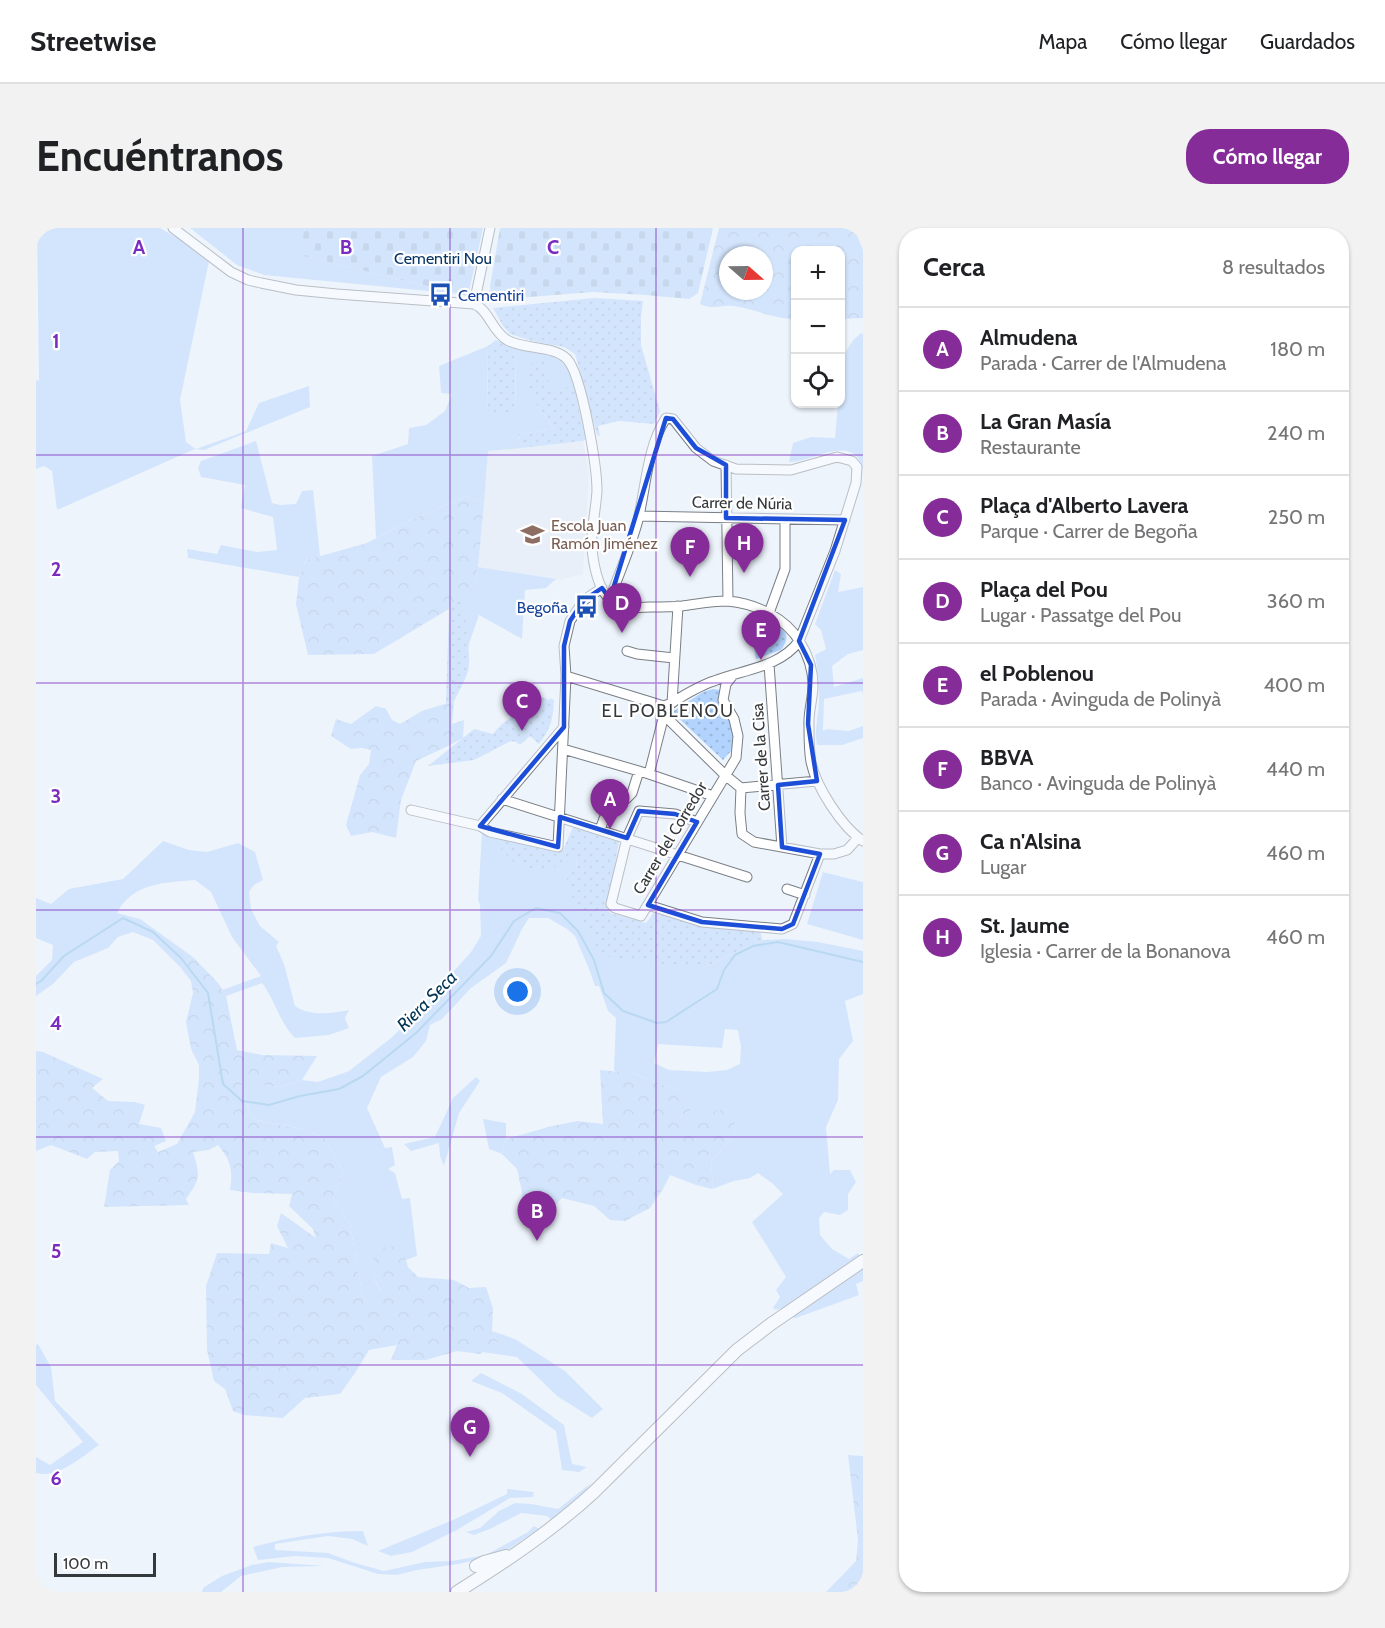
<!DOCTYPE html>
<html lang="es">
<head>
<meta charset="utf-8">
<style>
	:root { --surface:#fff; --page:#f2f2f2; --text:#202124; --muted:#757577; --line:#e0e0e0; --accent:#852c98 }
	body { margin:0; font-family:Cabin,sans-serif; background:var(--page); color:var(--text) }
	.controls { position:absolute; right:18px; top:18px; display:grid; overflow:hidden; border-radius:12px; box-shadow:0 2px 4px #0004 }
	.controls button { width:54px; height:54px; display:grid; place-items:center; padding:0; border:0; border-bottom:2px solid var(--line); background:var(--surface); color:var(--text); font:30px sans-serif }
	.compass { position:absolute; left:683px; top:18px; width:54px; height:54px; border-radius:50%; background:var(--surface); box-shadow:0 2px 4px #0004; rotate:110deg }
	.scale { position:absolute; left:18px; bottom:15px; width:102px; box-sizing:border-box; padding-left:6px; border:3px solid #36393c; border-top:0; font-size:16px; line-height:21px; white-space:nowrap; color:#36393c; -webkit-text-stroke:4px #fff; paint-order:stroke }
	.you { position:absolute; left:482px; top:764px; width:21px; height:21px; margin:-15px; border:4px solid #fff; border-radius:50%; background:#1a73e8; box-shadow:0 0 0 9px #1a73e833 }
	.badge { display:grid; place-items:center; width:39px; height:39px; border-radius:50%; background:var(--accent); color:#fff; font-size:20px; font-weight:700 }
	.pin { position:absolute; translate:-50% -50px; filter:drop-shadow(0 2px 3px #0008) }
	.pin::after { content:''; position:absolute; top:32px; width:21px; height:18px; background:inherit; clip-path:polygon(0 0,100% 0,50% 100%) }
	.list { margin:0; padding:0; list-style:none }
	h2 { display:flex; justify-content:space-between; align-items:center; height:78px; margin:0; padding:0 24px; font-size:26px }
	h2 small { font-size:20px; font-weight:400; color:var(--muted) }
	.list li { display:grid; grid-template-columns:39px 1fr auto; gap:18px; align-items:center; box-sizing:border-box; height:84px; padding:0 24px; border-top:2px solid var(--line) }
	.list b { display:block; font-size:22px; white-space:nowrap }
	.list p { margin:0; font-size:20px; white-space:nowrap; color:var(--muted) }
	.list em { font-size:20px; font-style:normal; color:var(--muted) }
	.icon { flex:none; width:33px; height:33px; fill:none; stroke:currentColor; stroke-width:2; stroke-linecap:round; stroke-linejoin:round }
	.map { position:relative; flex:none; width:827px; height:1364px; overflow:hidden; border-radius:24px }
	header { display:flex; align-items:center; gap:36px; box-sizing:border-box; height:84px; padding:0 30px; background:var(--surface); border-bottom:2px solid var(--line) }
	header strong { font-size:28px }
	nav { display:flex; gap:33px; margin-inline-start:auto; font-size:21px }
	.intro { display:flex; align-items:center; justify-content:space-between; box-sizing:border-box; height:144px; padding:0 36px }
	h1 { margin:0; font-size:42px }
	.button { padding:15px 27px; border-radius:24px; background:var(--accent); color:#fff; font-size:21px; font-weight:700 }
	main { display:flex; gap:36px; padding:0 36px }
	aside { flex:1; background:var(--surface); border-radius:24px; box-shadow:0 2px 4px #0004 }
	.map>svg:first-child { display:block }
	.built { fill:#dfe9f7 }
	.grass { fill:#b2d3fd; fill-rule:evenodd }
	.forest { fill:url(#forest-crowns); fill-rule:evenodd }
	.cemetery { fill:url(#cemetery-stones) }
	.park { fill:url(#park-dots) }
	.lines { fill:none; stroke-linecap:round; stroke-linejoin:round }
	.stream { stroke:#79b6e4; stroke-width:2 }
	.minor-casing { stroke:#797f85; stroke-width:11 }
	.major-casing { stroke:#797f85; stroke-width:14 }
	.minor { stroke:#fff; stroke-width:9 }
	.major { stroke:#fff; stroke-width:12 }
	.marked { fill:none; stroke:#1d4ed8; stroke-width:4.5; stroke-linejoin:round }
	.grid { fill:none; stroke:#7b2cbf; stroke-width:1.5; stroke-opacity:0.55 }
	.labels { text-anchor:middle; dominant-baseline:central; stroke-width:4.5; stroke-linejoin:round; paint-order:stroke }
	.park-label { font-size:16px; fill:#073566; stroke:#fff }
	.transit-label { font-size:16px; fill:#164399; stroke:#fff; text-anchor:start }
	.street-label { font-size:16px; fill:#36393c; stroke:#fff }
	.education-label { font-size:16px; fill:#785e54; stroke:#fff; text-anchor:start }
	.neighbourhood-label { font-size:18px; letter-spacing:1.5px; fill:#36393c; stroke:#fff }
	.water-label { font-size:18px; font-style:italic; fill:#023553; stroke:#fff }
	.grid-label { font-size:20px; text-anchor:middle; font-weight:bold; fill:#7b2cbf; stroke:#fff; stroke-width:4.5; stroke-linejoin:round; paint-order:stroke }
</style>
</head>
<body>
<header>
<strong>Streetwise</strong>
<nav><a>Mapa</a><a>Cómo llegar</a><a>Guardados</a></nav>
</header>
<div class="intro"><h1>Encuéntranos</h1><a class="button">Cómo llegar</a></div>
<main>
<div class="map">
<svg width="827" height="1364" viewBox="0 0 827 1364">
	<defs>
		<pattern id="forest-crowns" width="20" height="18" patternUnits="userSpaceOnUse" patternTransform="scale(1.5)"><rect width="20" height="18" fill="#b2d3fd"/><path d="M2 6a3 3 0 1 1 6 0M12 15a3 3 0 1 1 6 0" fill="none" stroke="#9ab6da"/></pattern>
		<pattern id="cemetery-stones" width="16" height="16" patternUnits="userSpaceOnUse" patternTransform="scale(1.5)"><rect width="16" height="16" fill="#b2d3fd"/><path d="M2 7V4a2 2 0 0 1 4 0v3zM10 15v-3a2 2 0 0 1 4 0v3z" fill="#9ab6da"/></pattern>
		<pattern id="park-dots" width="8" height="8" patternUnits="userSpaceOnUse" patternTransform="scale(1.5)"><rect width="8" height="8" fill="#b2d3fd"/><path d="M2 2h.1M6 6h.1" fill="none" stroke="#9ab6da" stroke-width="1.8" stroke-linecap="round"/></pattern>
	</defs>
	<rect width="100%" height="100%" fill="#eef4fc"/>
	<path class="built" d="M547,213l6,32 -6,101 -23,6 -82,-13 10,-116z"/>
	<path class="grass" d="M1,0h123l21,12 28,21 -29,139 6,42 10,7 50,-18 13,-28 50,-17 1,21 -106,43 -9,-1 -138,61 -5,-39 -8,-5 -8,3v-89l3,1z
		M154,0h115l-5,27 159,39 -195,-19 -27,-10z
		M825,105l2,1v136c-9,-39 -51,-7 -74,-8l4,-19 18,-6 24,1 3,-34h2c0,-27 -2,-53 21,-71z
		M452,118l-1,69 29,-1 -1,-66c34,8 53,3 60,44l-25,-3 -15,14 20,26 -36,5 2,14 -33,3 -4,51 -17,-6 -59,25 -32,17 -4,-82 36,-12 1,-16 17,-3 19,-14 7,-17 -11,-1 -2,-27z
		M220,213l16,62 8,2 16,-1 6,-13 11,-1 7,66 -14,4 -7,17 -111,-19 -1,-9 30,5 4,-9 36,7 20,-2 -4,-33 -32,-9 4,-23 -44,-8 -3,-9 3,-7z
		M442,339l78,12 -10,9 -21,2 -3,49 -43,-24 -11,32 -8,-50 15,-15z
		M799,342l6,4 -3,18 25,-5v63l-15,4 -16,12 2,21 29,-9v17l-1,-4 -38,8 -1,32 4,-2 22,2 14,-5v12l-21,7h-25c-3,-13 1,-28 2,-43 0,-16 -1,-32 -4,-47l11,-6 -5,-19 -6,-6z
		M446,604l94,26 1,10 -10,19 134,82 61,-29 24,-1 32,3 45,9v43l-18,7 8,40 -14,18 -1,41 -12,27 4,47 4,-4h16l6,12 -8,12v16l-8,5 -16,-3 -5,6 1,17 12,14 17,10 9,-6 2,4 -71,49 -13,4 -3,-2 7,-11 -4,-7 10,-13 -34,-55 31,-28 -11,-11 -14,-10 -8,5 -16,3 -22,8 1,-7 -2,-19 25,-31 -10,-23 -48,10 22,-16 -27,-14 -41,-16 -1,1 -17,-3 2,-53 -8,-7 -9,-25h-4l-6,-17 -14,-33 -8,-7 -19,-11h-19l-7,11 -16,34 -35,25 -29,31 -12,6 -4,16 -13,16 -32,20 -14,31 18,40 7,-1 3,18 -7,4 7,4 7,26 8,-1 7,58 -11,4 -5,-14 -29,28 9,19 -17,11 -14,-80 -17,-24 3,-12 7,-16 -17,-33 -20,-9 -55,-11 -10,-39 38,7 23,-7 16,2 31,-11 42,-33 25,-24 55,-62 10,-16 -1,-31 -2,-5zM689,801l13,1 3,17 -1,17 -13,6 -20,2 -38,-2 -15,-7 4,-19 64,4z
		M127,613l26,9 18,2 31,-9 17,9 8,28 -9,5 -5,7 2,17 9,17 19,16 -3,4 8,18 11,42c16,11 37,7 54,4l-4,8 4,10 -20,7 -34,3c-16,-16 -20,-38 -33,-55l-36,13 -4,-6 39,-14 -29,-39 -21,-45 -16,-12c-30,3 -62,2 -78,33l23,6 53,38 -13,10 -27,-27 -20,-8 -15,5 -10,11 -34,14 -21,22 -17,12v-20l16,-16 1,-15 -17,-7v-40l15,6 18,-15 54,-10z
		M787,644l40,10v58l-56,-16z
		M440,849l4,4 -21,32 -15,53 -4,-10 -1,-13 -28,8 -7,-7 31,-7 18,-39z
		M447,891l23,4v16l-4,15 -13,-5z
		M827,1038v15l-7,3 3,11 -63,23 -7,-1z
		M456,1103l23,8 50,32 38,38 -11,9 -35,-22 -40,-39 -35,-5 16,-10z
		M2,1116l13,23 4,34 44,44c-17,12 -42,34 -63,28v-16l14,8 33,-23 -47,-57v-40z
		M445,1145l41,21 42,31 8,39 15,3 -8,5 -17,-2 -6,-39 -54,-38 -31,-12z
		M555,1255l-7,9 -33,28 -4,-4 -26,-3 -31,16 -16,6 -8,-3 14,-4 19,-17 16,-8 16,1 27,5z
		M471,1261l27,3 -1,5 -23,1 -53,32 -45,22 -21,4 -13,-5 75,-31 54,-26z
		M498,1298l5,3 -39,26 -42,9 -41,6 -20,5 -19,-1 -50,-16 -33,-2 -37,4 -5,-13c36,-10 73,-16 110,-16l5,15 -16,-7 -24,-3 -53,8v6l53,3 27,10 29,8 41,-9 26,-1 35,-6 42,-23z
		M232,1334l57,4 -43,1 -41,9 -20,16h-19l1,-4 19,-12 30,-11z"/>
	<path class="forest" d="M683,0h135l9,22v68l-22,1 -1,-69h-44l-1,69c-21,0 -40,-10 -61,-13 -15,-2 -19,5 -34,-2zM692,27h36v36h-36z
		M431,268l17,6 -6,65 -3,15 -26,27 -75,45 -66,1 -12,-51 3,-27 7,-17 61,-17 41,-22z
		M418,473l-2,23 12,-4 -1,18 -17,9 -30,14 -15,39 -5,38 -24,-6 -21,4 -5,-11 14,-50 9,-11 2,-14 -9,-2 -11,1 -20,-13 5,-17 15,5 25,-18 10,3 6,11 8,4 22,-13z
		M157,729l26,27 7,12 11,54 25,5 55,1 -15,24 -23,7 -38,-6 10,38 55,11 20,9 17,33 -7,16 -3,12 17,24 14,80 17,-12 -9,-18 2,-26 28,-2 6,21 10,10 36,3 15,8 17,-1 7,21 -1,23 6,11 -18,12 -23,-3 -31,9h-35l6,-15 -28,5 -14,23 -15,21 -35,4 -22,20 -40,-3 -10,-4 -8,-22 -11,-8 -7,-31 -1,-64 11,-33 52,1 2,-11 17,5 -11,-22 4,-13 35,25 -3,-9 -24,-23 3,-12 -40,-1 -22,-3c3,-20 1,-29 -12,-45l-9,5 -16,2c7,24 8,26 -7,47l3,6 -85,2 6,-37 9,-9 -1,-10 -23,1 -8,7 -36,-14 -15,6v-100l7,1 60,27 -11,9 16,13 27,1 10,3 -6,19 22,4 5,13 -12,5 4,6 19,-8 18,-32 4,-34v-13l-8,-16 -5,-27 7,-29 -2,-12 -11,-14z
		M564,842l32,3 41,16 28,14 -22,15 47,-9 8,10 2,13 -25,31 2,19 -1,7 -16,-4 -26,-10 -7,14 -13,19 -25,13 -15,-1 -16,-14 -32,-8 -16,17 -25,-9 1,-14 -5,-23 -15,-15 4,-15 46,-13 26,-5 25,3z
		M812,1227l15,1v136h-37l30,-31 2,-21z"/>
	<path class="cemetery" d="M269,0h178l-15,68 -169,-41z
		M464,0h213l-15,65 -9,6 -44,-4 -52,-3 -101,8 -2,-14z"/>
	<path class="park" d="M558,70l49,3 -2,16v28l19,66 -6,13 -35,-3 -21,5 2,10 -3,-1 -22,-81 -11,-7 -32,-6 -22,-7 -7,-8 -10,-18z
		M460,112l19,8 1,67 -29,1 1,-70z
		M510,133l4,27 21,-1 4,5 11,47 -3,2 -62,7 -2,-14 36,-5 -20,-26 -7,-19 -1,-20z
		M424,369c5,14 12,61 8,74 -3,10 -9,20 -14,30l-8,2 3,-94z
		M726,389c15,8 34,13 19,33l-25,9 -7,-38z
		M677,461l6,1 1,12 11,18 3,18 -3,13 -8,9 -51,-48 31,-20z
		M506,469l7,3 1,-2 4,2c-1,19 -3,29 -15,44l-9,-8 -10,9 -4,-3 -5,-1 -37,19 -46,6 46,-37 19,5c11,-14 25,-24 43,-23z
		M537,599l46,15 -12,66 3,5 36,10 9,-12 105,19 2,10 -61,29 -99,-13 -14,-24 -21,-45v-10l10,-9 -1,-9 -35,13 -29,-11 -26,-29 77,18z"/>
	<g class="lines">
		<path class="stream" d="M0,756l5,-3 23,-25 59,-38 30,14 28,26 27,35 15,91 19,17 27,4 31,-9 39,-7 24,-13 53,-43 75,-77 23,-35 22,-13 24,5 18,18 16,29 10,33 19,18 34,12 9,-1 51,-33 7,-19 11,-15 18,-9 25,-4 85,20"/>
		<defs>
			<path id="minor" d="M137,0l58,44 17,8 13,3 35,7 41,4 137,10c15,6 18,27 33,36 18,10 46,5 60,19 15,16 30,108 30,132 -1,15 -4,30 -5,45 -1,17 4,53 19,64 12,8 25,8 39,7 11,0 22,0 32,-1 15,-2 30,-5 45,-5 28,2 59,17 73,41 8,13 13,28 13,43 0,14 -5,27 -4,41 0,11 0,25 2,36 5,25 31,65 52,79
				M438,76l16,-76
				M690,237l2,136
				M603,288l206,4
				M733,385l16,-44v-50
				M591,423l10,3 37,4
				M733,436l13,183
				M530,448l98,30 8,-3 4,-3c12,-7 25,-15 38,-19 28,-11 67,-14 85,-40l36,-90 21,-68 1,-16 -5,-6 -15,-4 -46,13 -55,-1 -23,-8 -17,-13 -23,-29 -7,-1c-19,29 -20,69 -28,102 -7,27 -19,53 -28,79
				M636,475l6,-97
				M527,521l86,25 64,22
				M613,546l15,-59 61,60 16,13
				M705,560l-1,25 2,21 12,8 66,12h14l13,-4 11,-12
				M705,560l76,-7
				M466,571l245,78
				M375,582l69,16 84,-99
				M661,594l-22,-8 -36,-3 -12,27 -16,66 4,4 26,8 95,-158 2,-22 -4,-17 -11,-19 3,-16 7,-9
				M444,598l10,6 68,15 8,-171 -2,-30 6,-25 14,-21 18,-12
				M564,602l7,-20 7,-7 12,-4 6,-6 7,-22
				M751,661l18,6
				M612,677l54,17 80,7 11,-5 27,-70"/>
			<path id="major" d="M440,1338l8,-4 22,-6
				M421,1364c48,-30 96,-62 138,-101l142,-141 34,-26 92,-63"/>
		</defs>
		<use href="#minor" class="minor-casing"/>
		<use href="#major" class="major-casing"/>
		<use href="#minor" class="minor"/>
		<use href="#major" class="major"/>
	</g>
	<path d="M0 0H827V1364H0ZM630,190l7,1 23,29 30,17v53l119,2 -46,121 12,24 -3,59 9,57 -39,4 4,62 38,7 -27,70 -11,5 -80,-7 -54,-17 49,-83 -22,-8 -36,-3 -12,27 -67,-21 -2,30 -78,-21 84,-99v-81l6,-25 14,-21 18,-12 8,11z" fill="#eef4fc" fill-opacity=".55" fill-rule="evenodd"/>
	<path class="marked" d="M630,190l7,1 23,29 30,17v53l119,2 -46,121 12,24 -3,59 9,57 -39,4 4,62 38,7 -27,70 -11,5 -80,-7 -54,-17 49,-83 -22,-8 -36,-3 -12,27 -67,-21 -2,30 -78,-21 84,-99v-81l6,-25 14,-21 18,-12 8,11z"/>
	<path class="grid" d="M207,0v1364M414,0v1364M620,0v1364M0,227h827M0,455h827M0,682h827M0,909h827M0,1137h827"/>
	<defs>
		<symbol id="bus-bare" viewBox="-9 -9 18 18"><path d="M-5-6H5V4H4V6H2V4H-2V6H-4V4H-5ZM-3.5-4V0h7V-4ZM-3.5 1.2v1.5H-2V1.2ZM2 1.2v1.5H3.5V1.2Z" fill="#1a4fb4" stroke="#fff" stroke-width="2.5" paint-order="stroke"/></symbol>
		<symbol id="school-bare" viewBox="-9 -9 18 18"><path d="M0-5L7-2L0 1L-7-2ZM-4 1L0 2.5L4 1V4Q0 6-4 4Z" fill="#8d6e63" stroke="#fff" stroke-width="2.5" paint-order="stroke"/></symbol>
	</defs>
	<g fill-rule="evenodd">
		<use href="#bus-bare" x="388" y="50" width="33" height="33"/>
		<use href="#school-bare" x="480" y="290" width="33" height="33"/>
		<use href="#bus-bare" x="534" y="362" width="33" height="33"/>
	</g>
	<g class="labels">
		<g class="park-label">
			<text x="407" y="30">Cementiri Nou</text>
		</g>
		<g class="transit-label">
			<text x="422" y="67">Cementiri</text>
			<text x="532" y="379" text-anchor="end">Begoña</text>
		</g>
		<g class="street-label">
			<text transform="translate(706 275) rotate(1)">Carrer de Núria</text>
			<text transform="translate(725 529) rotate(-94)">Carrer de la Cisa</text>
			<text transform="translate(634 610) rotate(-59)">Carrer del Corredor</text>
		</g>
		<g class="education-label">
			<text x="515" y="297">Escola Juan<tspan x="515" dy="18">Ramón Jiménez</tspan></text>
		</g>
		<g class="neighbourhood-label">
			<text x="632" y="483">EL POBLENOU</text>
		</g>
		<g class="water-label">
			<text transform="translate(391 773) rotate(-45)">Riera Seca</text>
		</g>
	</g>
	<g class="grid-label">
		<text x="103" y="26">A</text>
		<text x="310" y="26">B</text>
		<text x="517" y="26">C</text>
		<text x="20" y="120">1</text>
		<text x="20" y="348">2</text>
		<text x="20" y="575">3</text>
		<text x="20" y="802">4</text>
		<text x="20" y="1030">5</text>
		<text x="20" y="1257">6</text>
	</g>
</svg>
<div class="controls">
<button>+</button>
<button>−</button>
<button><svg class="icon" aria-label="locate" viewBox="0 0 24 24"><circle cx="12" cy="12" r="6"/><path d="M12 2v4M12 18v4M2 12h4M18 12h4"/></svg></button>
</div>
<svg class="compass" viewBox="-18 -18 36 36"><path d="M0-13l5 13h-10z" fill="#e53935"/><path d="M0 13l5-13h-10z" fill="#757577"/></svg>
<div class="scale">100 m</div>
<div class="you"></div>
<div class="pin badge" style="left:574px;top:601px">A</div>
<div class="pin badge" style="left:501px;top:1013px">B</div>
<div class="pin badge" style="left:486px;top:503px">C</div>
<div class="pin badge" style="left:586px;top:405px">D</div>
<div class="pin badge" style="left:725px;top:432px">E</div>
<div class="pin badge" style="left:654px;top:349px">F</div>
<div class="pin badge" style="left:434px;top:1229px">G</div>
<div class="pin badge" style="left:708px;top:345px">H</div>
</div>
<aside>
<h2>Cerca<small>8 resultados</small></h2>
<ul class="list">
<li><span class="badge">A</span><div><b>Almudena</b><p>Parada · Carrer de l'Almudena</p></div><em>180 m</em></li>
<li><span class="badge">B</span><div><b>La Gran Masía</b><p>Restaurante</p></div><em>240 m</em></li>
<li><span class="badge">C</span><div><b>Plaça d'Alberto Lavera</b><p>Parque · Carrer de Begoña</p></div><em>250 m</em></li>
<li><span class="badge">D</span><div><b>Plaça del Pou</b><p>Lugar · Passatge del Pou</p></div><em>360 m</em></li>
<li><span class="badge">E</span><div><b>el Poblenou</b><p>Parada · Avinguda de Polinyà</p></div><em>400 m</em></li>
<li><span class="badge">F</span><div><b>BBVA</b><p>Banco · Avinguda de Polinyà</p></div><em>440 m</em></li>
<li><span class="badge">G</span><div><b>Ca n'Alsina</b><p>Lugar</p></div><em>460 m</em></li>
<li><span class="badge">H</span><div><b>St. Jaume</b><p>Iglesia · Carrer de la Bonanova</p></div><em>460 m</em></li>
</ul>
</aside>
</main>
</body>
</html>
